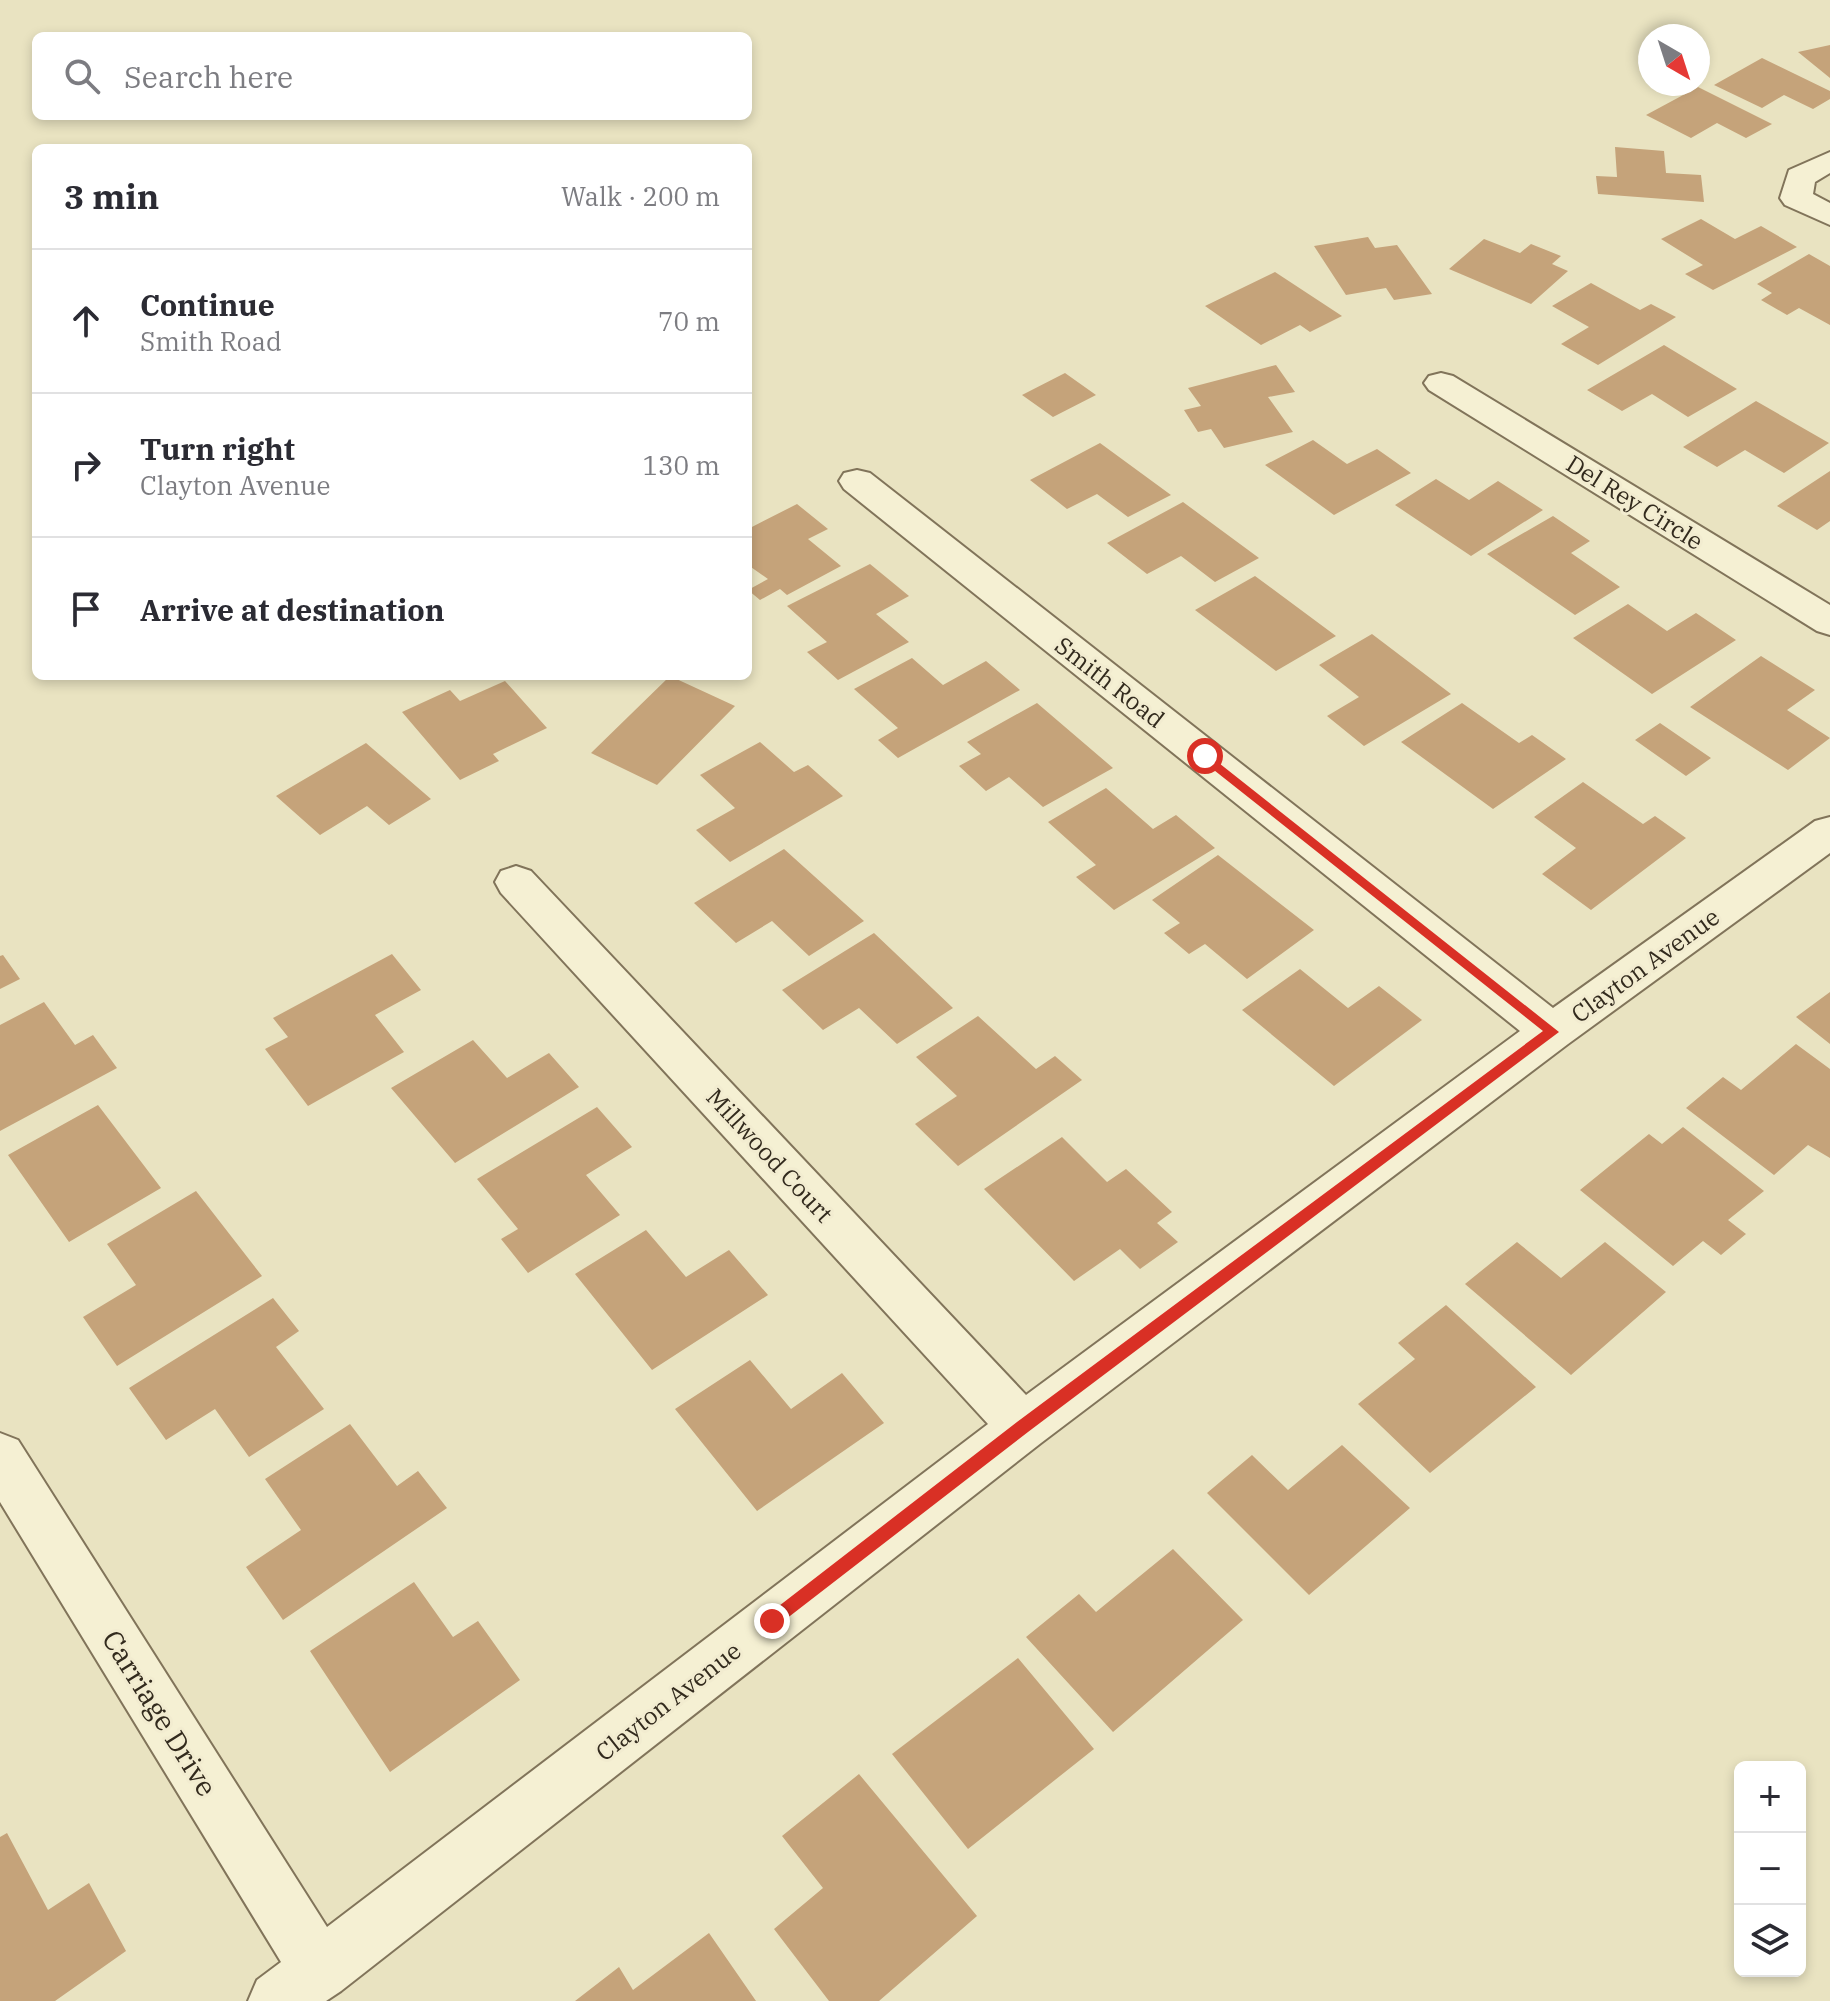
<!DOCTYPE html>
<html lang="en">
<head>
<meta charset="utf-8">
<style>
	:root { --surface:#fff; --page:#f2f2f3; --text:#2b2b33; --muted:#7c7c81; --line:#e1e1e2 }
	body { margin:0; font-family:"IBM Plex Serif",serif; background:var(--page); color:var(--text) }
	.controls { position:absolute; right:24px; bottom:24px; display:grid; overflow:hidden; border-radius:12px; box-shadow:0 4px 12px #0003 }
	.controls button { width:72px; height:72px; display:grid; place-items:center; padding:0; border:0; border-bottom:2px solid var(--line); background:var(--surface); color:var(--text); font:40px sans-serif }
	.compass { position:absolute; left:1638px; top:24px; width:72px; height:72px; border-radius:50%; background:var(--surface); box-shadow:0 4px 12px #0003; rotate:141deg }
	.stop { position:absolute; width:24px; height:24px; margin:-18px; border:6px solid #d93025; border-radius:50%; background:#fff }
	.stop.end { background:#d93025; border-color:#fff; box-shadow:0 2px 8px #0008 }
	.list { margin:0; padding:0; list-style:none }
	h2 { display:flex; justify-content:space-between; align-items:center; height:104px; margin:0; padding:0 32px; font-size:34px }
	h2 small { font-size:26px; font-weight:400; color:var(--muted) }
	.list li { display:grid; grid-template-columns:52px 1fr auto; gap:24px; align-items:center; box-sizing:border-box; height:144px; padding:0 32px; border-top:2px solid var(--line) }
	.list b { display:block; font-size:30px; white-space:nowrap }
	.list p { margin:0; font-size:26px; white-space:nowrap; color:var(--muted) }
	.list em { font-size:26px; font-style:normal; color:var(--muted) }
	.icon { flex:none; width:44px; height:44px; fill:none; stroke:currentColor; stroke-width:2; stroke-linecap:round; stroke-linejoin:round }
	.map { position:relative; flex:none; width:1830px; height:2001px; overflow:hidden }
	.search { position:absolute; background:var(--surface); box-shadow:0 4px 12px #0003; left:32px; top:32px; width:720px; height:88px; display:flex; align-items:center; gap:20px; box-sizing:border-box; padding:0 28px; border-radius:12px; color:var(--muted); font-size:30px }
	.panel { position:absolute; background:var(--surface); box-shadow:0 4px 12px #0003; left:32px; top:144px; width:720px; height:536px; border-radius:12px }
	.map>svg:first-child { display:block }
	.building { fill:#c5a37a }
	.lines { fill:none; stroke-linecap:round; stroke-linejoin:round }
	.minor-casing { stroke:#81745a; stroke-width:4 }
	.minor { fill:#f5f0d3; fill-rule:evenodd }
	.route { fill:#d93025 }
	.labels { text-anchor:middle; dominant-baseline:central; stroke-width:6; stroke-linejoin:round; paint-order:stroke }
	.street-label { font-size:24px; fill:#322a1d; stroke:#f2ecd0 }
	.near-street-label { font-size:28px; fill:#322a1d; stroke:#f2ecd0 }
</style>
</head>
<body>
<div class="map">
<svg width="1830" height="2001" viewBox="0 0 1830 2001">
	<rect width="100%" height="100%" fill="#e9e3c1"/>
	<path class="building" d="M1830,45v33l-32,-26z
		M1762,58l68,33v8l-17,10 -29,-14 -22,13 -48,-23z
		M1698,87l74,37 -26,14 -29,-15 -26,15 -45,-23z
		M1615,147l49,4 2,22 35,2 3,27 -106,-8 -2,-18 21,1z
		M1701,219l34,20 26,-13 36,21 -84,43 -28,-16 18,-9 -42,-26z
		M1368,237l7,11 22,-3 35,49 -38,6 -8,-12 -40,7 -32,-49z
		M1484,239l36,14 11,-9 30,12 -9,8 16,7 -37,33 -82,-35z
		M1809,254l21,12v59l-31,-17 -12,7 -26,-15 11,-7 -15,-9z
		M1275,272l67,44 -32,16 -10,-7 -39,20 -56,-39z
		M1591,283l49,27 11,-6 25,13 -78,48 -37,-21 28,-17 -37,-21z
		M1664,345l73,44 -49,28 -36,-23 -30,17 -35,-21z
		M1276,365l19,27 -27,5 25,35 -69,16 -13,-19 -13,3 -14,-22 17,-4 -13,-18z
		M1065,373l31,22 -43,22 -31,-22z
		M1756,401l73,42 -45,30 -39,-23 -28,17 -34,-20z
		M1313,440l34,24 30,-15 34,24 -77,42 -69,-50z
		M1100,443l71,52 -43,22 -31,-23 -30,15 -37,-29z
		M1830,471v50l-13,9 -40,-24z
		M1436,479l33,21 29,-19 45,29 -72,46 -76,-51z
		M1183,502l76,56 -44,24 -34,-26 -34,18 -40,-31z
		M797,504l31,25 -20,10 33,27 -54,29 -7,-6 -20,11 -12,-10 20,-11 -20,-14v-36z
		M1553,516l37,25 -19,12 49,34 -45,28 -88,-61z
		M870,564l39,32 -33,18 33,28 -71,38 -31,-28 20,-10 -40,-36z
		M1255,576l81,60 -60,35 -81,-61z
		M1628,604l39,27 29,-18 40,27 -84,54 -79,-56z
		M1372,634l79,60 -87,52 -37,-30 32,-19 -40,-32z
		M1761,656l54,34 -28,20 43,28 -42,32 -98,-63z
		M912,658l31,27 43,-24 34,29 -122,68 -20,-18 20,-12 -44,-39z
		M670,676l65,30 -78,79 -66,-32z
		M505,681l42,47 -54,26 6,7 -39,19 -58,-68 48,-22 10,11z
		M1037,703l76,65 -70,39 -34,-30 -23,14 -27,-25 22,-12 -14,-12z
		M1462,703l57,40 13,-8 34,24 -73,50 -92,-67z
		M1660,723l51,35 -25,18 -51,-36z
		M760,742l34,30 14,-7 35,31 -113,66 -34,-32 39,-22 -35,-33z
		M366,743l65,56 -42,26 -22,-19 -47,29 -44,-39z
		M1583,782l60,42 12,-8 31,22 -95,72 -49,-36 34,-26 -42,-31z
		M1106,788l47,41 23,-14 39,33 -101,62 -38,-33 20,-12 -48,-43z
		M784,849l80,72 -55,35 -37,-35 -36,22 -42,-40z
		M1218,855l96,75 -67,49 -42,-35 -16,10 -25,-21 16,-10 -28,-23z
		M874,933l79,75 -56,36 -38,-36 -36,22 -41,-40z
		M392,954l29,36 -46,25 29,37 -96,54 -43,-57 23,-12 -15,-19z
		M3,955l17,24 -20,10v-33z
		M1300,969l48,39 31,-22 43,34 -88,66 -92,-76z
		M1830,992v52l-34,-27z
		M44,1002l31,43 18,-10 24,33 -117,63v-106z
		M978,1016l58,53 19,-13 27,24 -124,86 -43,-42 42,-28 -41,-39z
		M473,1040l34,38 42,-25 30,34 -124,76 -64,-75z
		M1796,1044l34,25v89l-22,-13 -34,30 -88,-67 37,-31 18,13z
		M98,1105l63,83 -92,54 -61,-87z
		M597,1107l35,40 -46,28 34,40 -92,58 -27,-34 17,-10 -41,-50z
		M1683,1127l81,64 -36,29 18,14 -25,21 -18,-14 -30,25 -93,-76 69,-56 13,10z
		M1062,1137l45,45 19,-13 46,43 -15,11 21,19 -38,27 -20,-20 -46,32 -90,-92z
		M196,1191l66,85 -145,90 -34,-49 53,-32 -29,-41z
		M646,1230l40,47 43,-27 39,45 -116,75 -77,-96z
		M1517,1242l44,36 44,-36 61,50 -95,83 -106,-91z
		M273,1298l26,33 -23,16 48,62 -75,48 -34,-48 -49,31 -37,-52z
		M1446,1305l90,82 -106,86 -72,-69 57,-45 -17,-16z
		M750,1360l41,49 51,-36 42,50 -127,88 -82,-102z
		M350,1424l47,62 21,-15 29,37 -164,112 -37,-53 55,-37 -36,-51z
		M1342,1445l68,63 -101,87 -102,-102 45,-38 36,35z
		M1173,1549l70,71 -130,112 -87,-95 53,-43 17,18z
		M414,1582l39,55 25,-16 42,59 -130,92 -80,-121z
		M1018,1658l76,91 -126,100 -76,-95z
		M859,1774l118,142 -98,85h-50l-55,-72 49,-41 -41,-52z
		M7,1833l41,77 41,-27 37,68 -71,50h-55v-164z
		M709,1933l47,68h-181l44,-34 14,23z"/>
	<g class="lines">
		<defs>
			<path id="minor" d="M1830,152v21l-15,9 -2,12 17,9v22l-45,-20 -5,-7 9,-28z
				M1441,373l12,3 377,229v30l-13,-4 -388,-241 -5,-7 5,-7z
				M857,470l13,3 683,535 262,-187 15,-4v36l-262,191 -527,399 -700,548 -15,10h-78l9,-21 24,-18 -281,-460v-69l18,7 309,487 661,-503 -487,-531 -6,-11 6,-11 15,-5 15,5 495,524 494,-364 -676,-542 -5,-8 5,-8z"/>
		</defs>
		<use href="#minor" class="minor-casing"/>
		<use href="#minor" class="minor"/>
	</g>
	<path class="route" d="M1205,752l354,280 -531,400 -251,194h-11v-10l251,-194 526,-391 -343,-272v-6z"/>
	<g class="labels">
		<g class="street-label">
			<text transform="translate(1635 502) rotate(32)">Del Rey Circle</text>
			<text transform="translate(1110 682) rotate(38)">Smith Road</text>
			<text transform="translate(1645 965) rotate(-36)">Clayton Avenue</text>
			<text transform="translate(770 1155) rotate(47)">Millwood Court</text>
			<text transform="translate(668 1701) rotate(-38)">Clayton Avenue</text>
		</g>
		<g class="near-street-label">
			<text transform="translate(160 1713) rotate(58)">Carriage Drive</text>
		</g>
	</g>
</svg>
<div class="controls">
<button>+</button>
<button>−</button>
<button><svg class="icon" aria-label="layers" viewBox="0 0 24 24"><path d="M12 4l9 5-9 5-9-5zM3 14l9 5 9-5"/></svg></button>
</div>
<svg class="compass" viewBox="-18 -18 36 36"><path d="M0-13l5 13h-10z" fill="#e53935"/><path d="M0 13l5-13h-10z" fill="#7c7c81"/></svg>
<div class="stop" style="left:1205px;top:756px"></div>
<div class="stop end" style="left:772px;top:1621px"></div>
<div class="search"><svg class="icon" aria-label="search" viewBox="0 0 24 24"><circle cx="10" cy="10" r="6"/><path d="M15 15l6 6"/></svg>Search here</div>
<section class="panel">
<h2>3 min<small>Walk · 200 m</small></h2>
<ul class="list">
<li><svg class="icon" aria-label="ahead" viewBox="0 0 24 24"><path d="M12 20V5M6 11l6-6 6 6"/></svg><div><b>Continue</b><p>Smith Road</p></div><em>70 m</em></li>
<li><svg class="icon" aria-label="right" viewBox="0 0 24 24"><path d="M7 20v-9h11M14 6l5 5-5 5"/></svg><div><b>Turn right</b><p>Clayton Avenue</p></div><em>130 m</em></li>
<li><svg class="icon" aria-label="arrive" viewBox="0 0 24 24"><path d="M6 21V4h12l-3 4 3 4H6"/></svg><div><b>Arrive at destination</b></div></li>
</ul>
</section>
</div>
</body>
</html>
